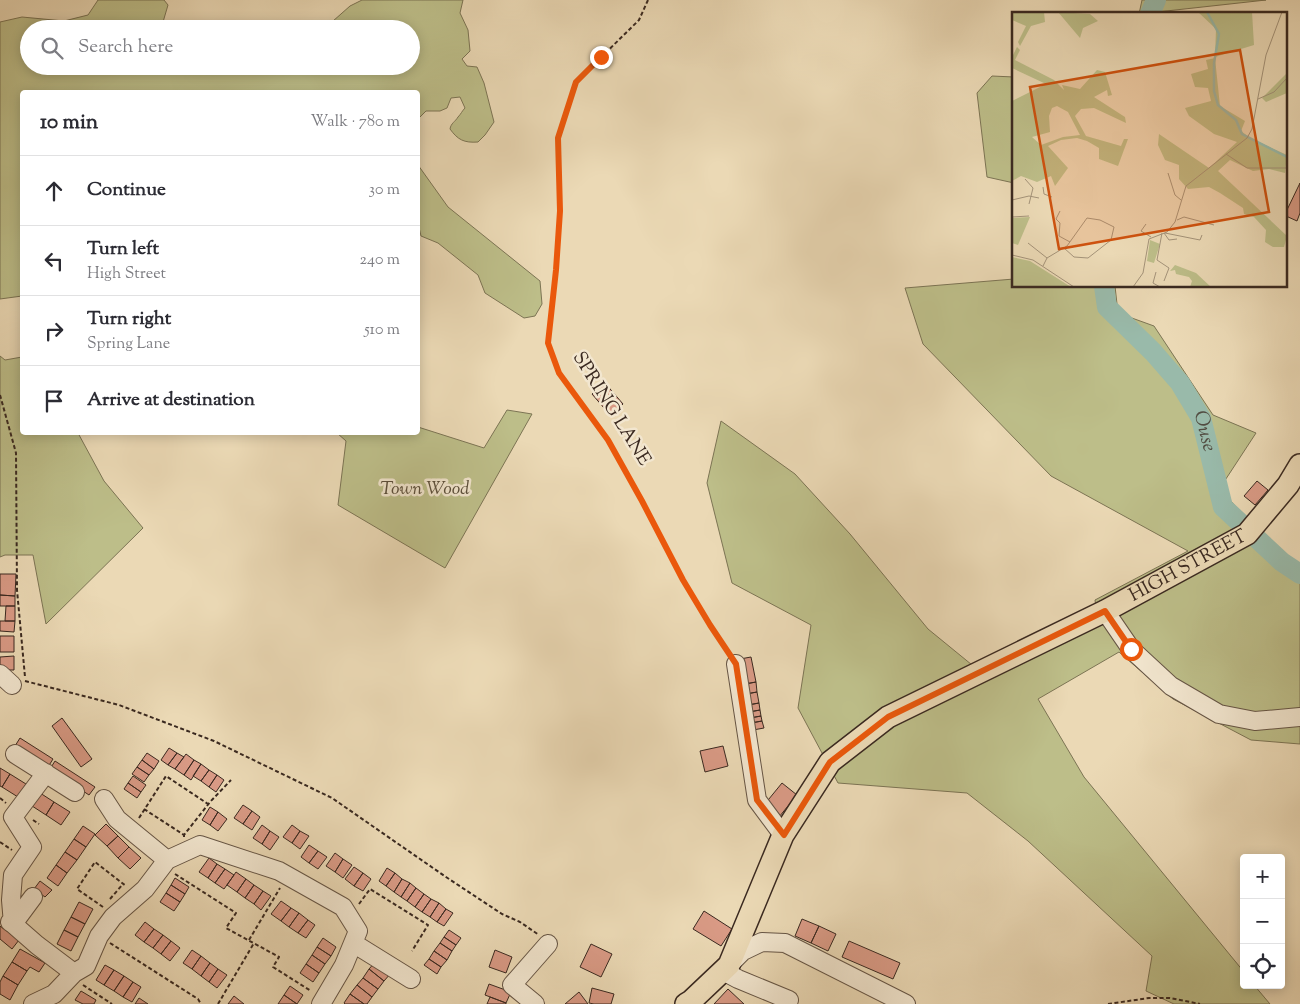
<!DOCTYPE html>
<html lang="en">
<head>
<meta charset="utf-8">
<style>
	:root { --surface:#fff; --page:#f2f2f3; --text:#2b2b33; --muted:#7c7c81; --line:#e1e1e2 }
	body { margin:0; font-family:"Sorts Mill Goudy",serif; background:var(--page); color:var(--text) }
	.controls { position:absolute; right:15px; bottom:15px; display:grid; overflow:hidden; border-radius:5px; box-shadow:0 2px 12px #0003 }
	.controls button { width:45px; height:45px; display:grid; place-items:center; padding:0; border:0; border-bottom:1px solid var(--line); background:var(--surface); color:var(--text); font:25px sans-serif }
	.stop { position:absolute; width:15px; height:15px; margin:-11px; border:4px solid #ea580c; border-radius:50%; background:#fff }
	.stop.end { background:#ea580c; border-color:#fff; box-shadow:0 1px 5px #0008 }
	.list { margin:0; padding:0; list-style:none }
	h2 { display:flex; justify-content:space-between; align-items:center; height:65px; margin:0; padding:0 20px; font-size:21px }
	h2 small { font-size:16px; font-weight:400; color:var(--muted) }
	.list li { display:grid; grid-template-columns:32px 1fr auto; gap:15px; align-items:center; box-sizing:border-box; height:70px; padding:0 20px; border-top:1px solid var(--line) }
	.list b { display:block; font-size:19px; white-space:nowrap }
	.list p { margin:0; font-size:16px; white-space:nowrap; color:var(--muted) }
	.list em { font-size:16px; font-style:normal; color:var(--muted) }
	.icon { flex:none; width:28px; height:28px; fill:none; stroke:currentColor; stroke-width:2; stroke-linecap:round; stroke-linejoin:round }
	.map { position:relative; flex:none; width:1300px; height:1004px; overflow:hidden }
	.search { position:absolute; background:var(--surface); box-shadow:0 2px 12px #0003; left:20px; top:20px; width:400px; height:55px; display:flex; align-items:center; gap:12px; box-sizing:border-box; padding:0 18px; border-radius:28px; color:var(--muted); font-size:19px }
	.panel { position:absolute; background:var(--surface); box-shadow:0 2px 12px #0003; left:20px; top:90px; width:400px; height:345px; border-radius:5px }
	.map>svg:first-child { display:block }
	.green { fill:#bdbe89; stroke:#7c7454 }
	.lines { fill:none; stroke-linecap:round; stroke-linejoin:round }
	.river { stroke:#99baaa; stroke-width:20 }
	.building { fill:#d99a85; stroke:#3a2920 }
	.minor-casing { stroke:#665545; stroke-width:20 }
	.major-casing { stroke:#3a2920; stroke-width:24 }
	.path { stroke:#3a2920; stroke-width:2; stroke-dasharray:4 2.5; stroke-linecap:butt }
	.minor { stroke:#f2e6cf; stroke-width:18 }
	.major { stroke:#ebd9b5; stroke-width:21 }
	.route { stroke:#ea580c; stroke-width:6 }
	.labels { text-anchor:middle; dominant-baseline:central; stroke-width:5; stroke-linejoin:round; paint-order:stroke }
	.street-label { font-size:19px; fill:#3a2920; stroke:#f2e6cf }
	.park-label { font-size:19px; font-style:italic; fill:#5b4e3a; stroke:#f2e6cf }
	.water-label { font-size:20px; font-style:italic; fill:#524d42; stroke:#f2e6cf }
	.inset-river { fill:none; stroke:#99baaa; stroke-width:2.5 }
	.inset-road { fill:none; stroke:#a49379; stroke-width:1 }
	.view { fill:#ce520f; fill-opacity:0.15; stroke:#ce520f; stroke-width:2.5 }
	.inset-edge { fill:none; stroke:#3a2920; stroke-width:2.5 }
</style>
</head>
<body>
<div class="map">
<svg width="1300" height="1004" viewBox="0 0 1300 1004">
	<rect width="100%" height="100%" fill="#ebd9b5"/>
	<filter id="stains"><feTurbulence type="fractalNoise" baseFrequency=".004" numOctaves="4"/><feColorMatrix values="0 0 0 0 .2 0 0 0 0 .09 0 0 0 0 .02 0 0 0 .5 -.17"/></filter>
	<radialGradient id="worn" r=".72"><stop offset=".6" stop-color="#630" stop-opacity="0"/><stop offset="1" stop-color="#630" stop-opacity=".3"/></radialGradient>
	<path class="green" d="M98,0h66l4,5 -5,17 5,7h-139v37h247l2,1 20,-1h113v-37h-87l26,-23 12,-6h101l-3,13 8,17 2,21 -8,8 5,7 10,1 7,16 10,39 -9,13 -7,7c-14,1 -20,-2 -28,-13 1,-6 5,-7 8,-12 3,-3 4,-6 7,-9l-5,-11 -9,1 -4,10 -7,3h-14l-8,8v-27h-396v204l-22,3v-277l22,-5 42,4 24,-6z
		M1142,0h124l-127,14z
		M992,76l22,1v106l-27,-6 -10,-84z
		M418,165l30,42 92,74 2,23 -7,12 -11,2 -39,-25 -7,-18 -40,-32 -17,-7 -3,-13z
		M1014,279v7h101l3,27 36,13 59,89 43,18 -36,55 43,51 37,25v180l-49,-4 -78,-41 -54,-47 -81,47 46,78 160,195v13h10l16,19h-96l-28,-13 6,-35 -124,-115 -61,-48 -129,-10 -40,-75 13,-83 -79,-42 -25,-100 14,-62 74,53 55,60 78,95 60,49 110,-54 -3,-24 93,-49 -137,-75 -128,-132 -18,-56z
		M0,356l5,4 17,-3v75l56,1 26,48 39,47 -97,96 -13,-69h-28l-5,2z
		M507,410l25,4 -87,154 -107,-63 8,-64 -9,-8 81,-1v-5l66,21z"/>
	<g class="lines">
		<g class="river">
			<path d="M1150,14l6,-14"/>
			<path id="s1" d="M1104,286l3,21 46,45 27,31 21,35 22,89 59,55 18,12"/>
		</g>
	</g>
	<path class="building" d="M1300,183v30l-3,8 -11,-5v-4z
		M605,383l18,21 -13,11 -18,-21z
		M1257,481l11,9 -13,15 -11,-9z
		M0,574h16l-1,22 -15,-1z
		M0,595l15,1v10h-15z
		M6,606h9v15h-10z
		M0,621h15l-1,11 -14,-1z
		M0,636h14v16h-14z
		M14,656v14h-14v-13z
		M751,657l5,25 -11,2 -5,-25z
		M756,682l1,10 -11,2 -1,-10z
		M757,692l2,11 -11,2 -2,-11z
		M759,703l1,7 -11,2 -1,-7z
		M760,710l1,6 -11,2 -1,-6z
		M761,716l1,5 -11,2 -1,-5z
		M62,718l30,41 -11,8 -29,-41z
		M762,721l2,7 -11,2 -2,-7z
		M20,738l33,21 -5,8 -33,-21z
		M723,746l5,20 -23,6 -5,-21z
		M169,748l8,5 -9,12 -7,-5z
		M147,753l12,8 -5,8 -12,-9z
		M177,753l7,4 -9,12 -7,-4z
		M186,754l8,6 -10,15 -9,-6z
		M142,760l12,9 -5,6 -12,-8z
		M194,760l7,4 -10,16 -7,-5z
		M55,761l40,26 -6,8 -39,-26z
		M201,764l8,6 -8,11 -8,-5z
		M137,767l12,8 -5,7 -12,-8z
		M0,768l10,6 -8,13 -2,-1z
		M209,770l8,5 -8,12 -8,-6z
		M10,774l16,10 -8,13 -16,-10z
		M217,775l7,5 -8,12 -7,-5z
		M133,776l13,9 -5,7 -13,-9z
		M128,783l13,9 -4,6 -13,-9z
		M782,783l15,12 -18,22 -15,-12z
		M37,791l17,11 -8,13 -17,-11z
		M54,802l16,10 -9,13 -15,-10z
		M243,805l9,6 -9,13 -9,-6z
		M210,807l8,5 -8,13 -8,-5z
		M252,811l8,6 -8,13 -9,-6z
		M218,812l9,7 -9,12 -8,-6z
		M106,824l12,12 -11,10 -12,-11z
		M262,825l8,6 -8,13 -9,-6z
		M292,825l8,6 -8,12 -9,-6z
		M83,826l12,8 -9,13 -12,-8z
		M270,831l9,6 -9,13 -8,-6z
		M300,831l9,5 -9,13 -8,-6z
		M118,836l11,11 -11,11 -11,-12z
		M74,839l12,8 -9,13 -12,-8z
		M309,845l9,6 -9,12 -8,-6z
		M129,847l12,11 -11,11 -12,-11z
		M318,851l9,6 -9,12 -9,-6z
		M65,852l12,8 -10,13 -11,-8z
		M335,853l8,6 -8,13 -9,-6z
		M209,858l8,6 -9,14 -9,-6z
		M343,859l9,6 -9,13 -8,-6z
		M217,864l8,5 -10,14 -7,-5z
		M56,865l11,8 -9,13 -11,-8z
		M354,867l9,6 -9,13 -9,-7z
		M387,868l8,5 -9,13 -7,-5z
		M225,869l9,6 -10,14 -9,-6z
		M236,872l10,7 -9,13 -10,-7z
		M363,873l8,6 -8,12 -9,-5z
		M395,873l7,6 -8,13 -8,-6z
		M175,878l14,9 -4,7 -14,-9z
		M246,879l8,6 -9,13 -8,-6z
		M402,879l8,4 -9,14 -7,-5z
		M40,881l12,9 -7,7 -11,-8z
		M410,883l6,5 -9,13 -6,-4z
		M171,885l14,9 -5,8 -14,-9z
		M254,885l9,6 -9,13 -9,-6z
		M416,888l8,6 -9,13 -8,-6z
		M263,891l8,5 -10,14 -7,-6z
		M166,893l14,9 -6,9 -14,-9z
		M424,894l7,5 -9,13 -7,-5z
		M431,899l8,4 -9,14 -8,-5z
		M281,901l10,7 -10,13 -10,-7z
		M79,902l14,7 -8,15 -14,-7z
		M439,903l7,6 -9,13 -7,-5z
		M291,908l8,5 -10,14 -8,-6z
		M446,909l7,4 -9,13 -7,-4z
		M704,911l28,18 -11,17 -28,-17z
		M299,913l9,7 -10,13 -9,-6z
		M71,917l14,7 -7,13 -14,-7z
		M802,919l17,7 -8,17 -16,-7z
		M308,920l7,5 -9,13 -8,-5z
		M145,922l9,7 -10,13 -9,-7z
		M0,926l19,14 -7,9 -12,-10z
		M819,926l17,8 -8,17 -17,-8z
		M154,929l9,6 -10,13 -9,-6z
		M64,930l14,7 -7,14 -14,-7z
		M449,930l12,8 -5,7 -12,-8z
		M163,935l8,6 -10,13 -8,-6z
		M444,937l12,8 -4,6 -12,-8z
		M323,938l13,9 -5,9 -14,-9z
		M171,941l9,7 -10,13 -9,-7z
		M849,941l51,22 -7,16 -51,-22z
		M440,943l12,8 -5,9 -13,-9z
		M591,944l21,10 -11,23 -21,-10z
		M317,947l14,9 -6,8 -13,-9z
		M20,949l25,14 -6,9 -9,-5 -3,4 -15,-9z
		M192,950l9,6 -9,13 -9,-6z
		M495,950l17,7 -6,16 -17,-6z
		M434,951l13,9 -6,7 -12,-8z
		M312,955l13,9 -6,9 -13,-9z
		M201,956l9,7 -9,13 -9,-7z
		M429,959l12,8 -4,7 -13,-9z
		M376,961l15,12 -7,8 -15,-12z
		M12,962l15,9 -9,14 -15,-9z
		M210,963l8,6 -9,13 -8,-6z
		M306,964l13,9 -6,9 -13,-9z
		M105,965l9,5 -10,15 -8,-5z
		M218,969l9,6 -10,13 -8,-6z
		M369,969l15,12 -6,8 -15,-11z
		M114,970l10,6 -10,15 -10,-6z
		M3,976l15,9 -8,15 -10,-6v-12z
		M124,976l9,6 -10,15 -9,-6z
		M363,978l15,11 -6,8 -15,-12z
		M133,982l8,5 -9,15 -9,-5z
		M489,984l22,8 -5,11 -21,-8z
		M357,985l15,12 -5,7h-3l-14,-10z
		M290,986l13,9 -6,9 -13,-9z
		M592,988l22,6 -3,10h-17l-5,-1z
		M728,989l16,15h-30z
		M81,991l15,9 -2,4h-11l-8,-4z
		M579,992l9,12h-23z
		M350,994l14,10h-19l-1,-1z
		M284,995l13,9h-19z
		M234,996l10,8h-16z
		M490,997l16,6v1h-19z
		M139,998l9,6h-13z"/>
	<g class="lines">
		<defs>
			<path id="minor" d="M1105,611l26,38 40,37 48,28 36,7 45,-4
				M736,664l21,136 26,35
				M0,674l12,11
				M15,754l60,38
				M46,773l-33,44 19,30 -19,28 -2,25 2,24 24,21 37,28
				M104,799l13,20 50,41
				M10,922l3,2 20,-27
				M353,943l58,36
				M729,965l14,-14 19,-9 23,1 121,61
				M723,971l15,8 51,21
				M33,1004l21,-10 20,-21 12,-7 13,-30 14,-19 32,-28 22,-29 33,-15 79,26 64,36 15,24 -14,34 -23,39
				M535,1004l-23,-19 36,-41"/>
			<g id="major">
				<path id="s2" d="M686,1004l5,-3 38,-36 54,-130 47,-73 58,-45 217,-106 142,-77 41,-49 12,-20"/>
			</g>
		</defs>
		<use href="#minor" class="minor-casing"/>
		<use href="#major" class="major-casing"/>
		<path class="path" d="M648,0l-9,20 -63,62 -10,29 -8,27 1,73 -3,59 -8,73 11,30 49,67 34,61 41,79 27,45 18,26
			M0,395l16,58 1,137 8,87
			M25,681l94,24 95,36 118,57 114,79 56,37 18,8 19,13
			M0,798l6,5
			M144,809l40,26
			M139,818l27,-42 42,28
			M33,820l6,4
			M184,837v-2l26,-33 21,-22
			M0,842l12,8
			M175,874l61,39 -10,15 53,29 -6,10 38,24
			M110,899l13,-15
			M359,904l11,-15 58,36 -16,26
			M103,907l-26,-18 18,-27 31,24
			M249,940l31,-52
			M110,943l88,56 3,5
			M83,985l29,19
			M218,1004l36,-61
			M1108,1004l41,-6h21l30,6"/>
		<use href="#minor" class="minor"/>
		<use href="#major" class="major"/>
	</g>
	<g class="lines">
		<path class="route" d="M601,57l-25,25 -18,56 2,73 -4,59 -8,73 11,30 49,67 34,61 41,79 27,45 26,39 21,136 27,35 46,-73 58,-45 217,-106 26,38"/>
	</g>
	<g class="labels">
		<g class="street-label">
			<text transform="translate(611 409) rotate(58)">SPRING LANE</text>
			<text stroke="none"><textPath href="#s2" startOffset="695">HIGH STREET</textPath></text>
		</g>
		<g class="park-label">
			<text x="425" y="489">Town Wood</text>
		</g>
		<g class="water-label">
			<text stroke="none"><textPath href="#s1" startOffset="181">Ouse</textPath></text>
		</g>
	</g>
	<g transform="translate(1012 12)">
		<rect width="275" height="275" fill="#ebd9b5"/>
		<path d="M0,0h32l1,10 -14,4 -11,20 -2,-4 8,-16 -14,-6zM46,0l32,2 8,7 -15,7 -3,10zM186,0h54l2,33 -39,12 1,-28zM5,35l3,3 -5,10 39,20 10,10 -2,-5 18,4 17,-19 8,2 7,23 -4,1 -1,-6 -13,7 31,20 1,6 -32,-15 -13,1 -6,7 11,20 35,10 3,-7h4l-10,27 -19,-7v-11l-12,-7 -10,-3 -16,2 -13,6 20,22 -13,18 -4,-10 -14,6 -16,-6 -9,5v-80l34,-17 -34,-16v-11zM45,94l11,6 12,23 -17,2 -22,8 -9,-8 18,-5 -1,-16 3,-8zM203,46l5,48 25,15 -4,10 9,7 37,17 -2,18 -16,-4 -16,2 -23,-11 -12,11 69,65 -3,11h-11l-8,-5 1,-12 -12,-13 -10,-3 -1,-6 -23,-15 -11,-6 -21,2 -9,-10v-14l-14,-5 -7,-15 1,-11 50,34 28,-26 -23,-8 -25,-18 -4,-8 26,-7 -3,-13 -13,-1 -4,-13 17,-5 -2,-9zM275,61v20l-21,9 -4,-4zM18,205l-12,28 -6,-2v-25zM138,228l10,4 -6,19 -7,-2zM0,245l18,4 41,26h-59zM163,253l21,8 15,14h-21l2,-6 -3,-4 -13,-3 -1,-4 -5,1z" fill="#bdbe89" fill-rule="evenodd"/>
		<path class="inset-river" d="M195,0l12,22 -5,29v28l4,14 18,15 6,14 45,23"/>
		<path class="inset-road" d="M246,87l16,-7 13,-14M214,142l21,14h40M156,161l7,22 6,5M13,167l8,9 -4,16M31,175l1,7 8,3M0,188l17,-4 10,2M48,199l-4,8 4,4 -1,13 11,6M0,205l17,-1M165,208l7,-3 30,8M134,212l-5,7 10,6M150,221l-5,27 12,8 -5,13M152,221l5,7 8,-1M153,221l35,7 2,-5M16,231l19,15M0,243l21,5 41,27M31,254l4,-8 20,-12 20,-28 13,2 14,7 -3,13 -23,18 -14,-1 -10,-9M144,260l-3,11 7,4M121,275l10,-14 6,-34 18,-7 8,-10 11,-36 61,-48 5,-9 14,-74 16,-43"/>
		<path class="view" d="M228,38l29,162 -210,37 -29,-162z"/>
		<rect width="275" height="275" class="inset-edge"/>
	</g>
	<rect width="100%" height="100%" filter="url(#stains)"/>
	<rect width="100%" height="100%" fill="url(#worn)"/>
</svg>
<div class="controls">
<button>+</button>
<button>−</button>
<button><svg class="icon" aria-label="locate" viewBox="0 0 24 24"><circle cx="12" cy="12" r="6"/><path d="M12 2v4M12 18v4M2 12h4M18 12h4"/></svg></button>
</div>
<div class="stop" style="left:1131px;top:649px"></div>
<div class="stop end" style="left:601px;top:57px"></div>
<div class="search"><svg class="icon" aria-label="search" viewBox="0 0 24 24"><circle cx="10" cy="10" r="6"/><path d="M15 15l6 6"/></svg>Search here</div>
<section class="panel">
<h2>10 min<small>Walk · 780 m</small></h2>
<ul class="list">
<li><svg class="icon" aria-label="ahead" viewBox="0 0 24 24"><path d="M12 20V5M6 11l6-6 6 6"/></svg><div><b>Continue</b></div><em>30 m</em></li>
<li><svg class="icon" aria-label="left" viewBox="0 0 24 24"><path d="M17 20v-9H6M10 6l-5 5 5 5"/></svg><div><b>Turn left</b><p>High Street</p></div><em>240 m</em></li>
<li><svg class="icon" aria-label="right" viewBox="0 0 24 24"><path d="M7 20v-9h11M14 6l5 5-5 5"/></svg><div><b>Turn right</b><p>Spring Lane</p></div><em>510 m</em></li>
<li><svg class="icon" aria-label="arrive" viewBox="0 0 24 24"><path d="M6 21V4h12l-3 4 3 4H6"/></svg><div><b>Arrive at destination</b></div></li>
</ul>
</section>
</div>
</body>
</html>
